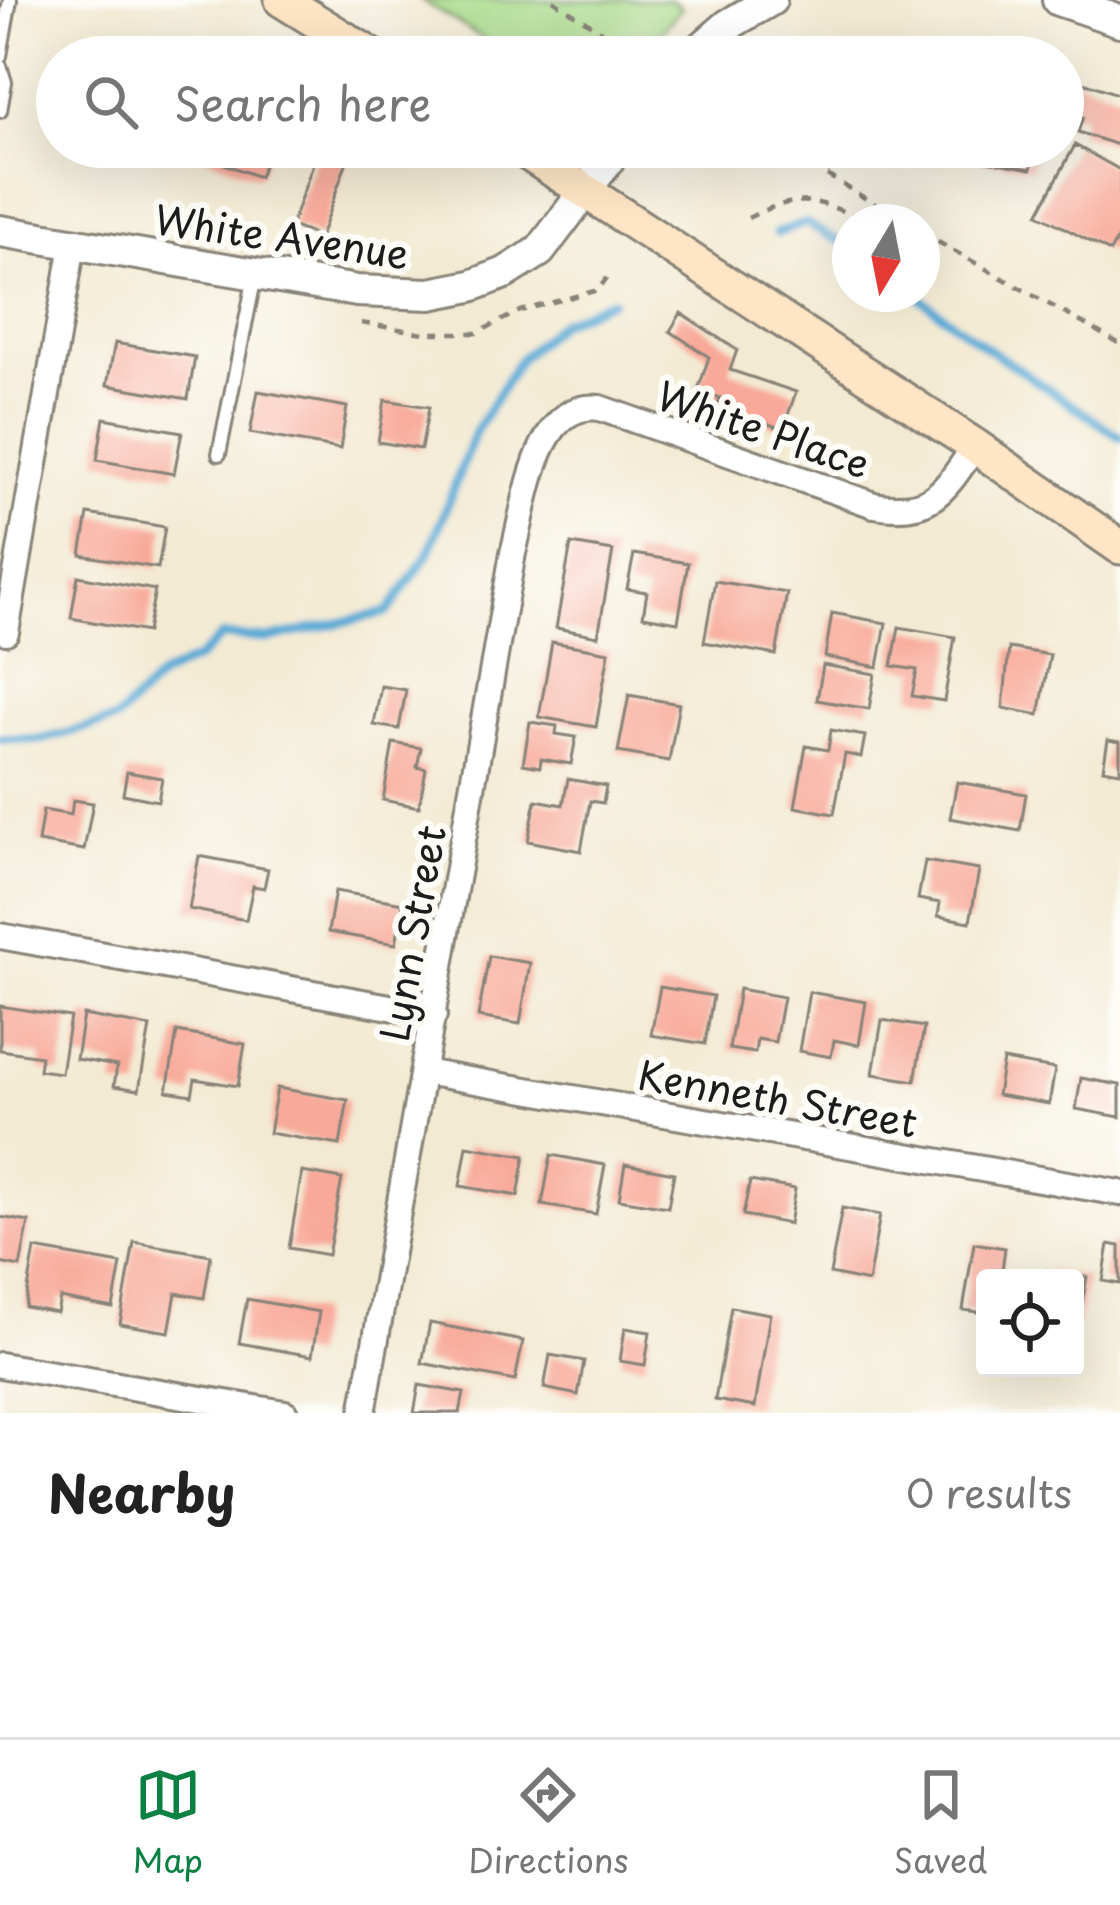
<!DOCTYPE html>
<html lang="en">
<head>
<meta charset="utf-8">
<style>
	:root { --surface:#fff; --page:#f2f2f2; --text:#222; --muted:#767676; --line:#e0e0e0; --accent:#0b8043 }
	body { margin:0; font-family:"Playpen Sans",sans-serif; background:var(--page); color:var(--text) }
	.controls { position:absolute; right:36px; bottom:36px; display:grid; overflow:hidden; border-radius:12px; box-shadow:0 12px 48px #0002 }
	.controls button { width:108px; height:108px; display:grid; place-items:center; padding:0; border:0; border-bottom:3px solid var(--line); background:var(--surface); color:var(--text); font:60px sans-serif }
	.compass { position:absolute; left:832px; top:204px; width:108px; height:108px; border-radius:50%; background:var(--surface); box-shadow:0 12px 48px #0002; rotate:190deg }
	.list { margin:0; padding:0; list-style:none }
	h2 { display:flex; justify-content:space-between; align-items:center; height:156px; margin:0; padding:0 48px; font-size:51px }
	h2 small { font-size:39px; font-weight:400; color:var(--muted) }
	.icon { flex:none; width:66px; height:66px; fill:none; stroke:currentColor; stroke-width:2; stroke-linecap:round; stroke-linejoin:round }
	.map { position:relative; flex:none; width:1120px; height:1413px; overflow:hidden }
	.search { position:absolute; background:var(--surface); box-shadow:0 12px 48px #0002; left:36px; right:36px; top:36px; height:132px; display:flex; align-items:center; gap:30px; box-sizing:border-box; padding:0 42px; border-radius:66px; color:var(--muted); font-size:45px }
	.sheet { height:324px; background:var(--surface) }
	nav { display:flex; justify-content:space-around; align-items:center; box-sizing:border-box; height:168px; border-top:3px solid var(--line); background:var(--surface); font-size:33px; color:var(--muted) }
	nav a { display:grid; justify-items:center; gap:6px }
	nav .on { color:var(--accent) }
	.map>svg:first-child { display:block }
	.green { fill:#a7da89; stroke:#627b52; stroke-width:3 }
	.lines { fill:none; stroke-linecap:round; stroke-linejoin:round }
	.stream { stroke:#5caad5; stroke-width:9 }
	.building { fill:#f8a999 }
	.service-casing { stroke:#888378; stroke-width:18 }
	.minor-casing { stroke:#888378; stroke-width:30 }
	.tertiary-casing { stroke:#888378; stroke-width:36 }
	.secondary-casing { stroke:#888378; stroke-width:39 }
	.path { stroke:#888378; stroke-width:4.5; stroke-dasharray:9 9; stroke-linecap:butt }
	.service { stroke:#fff; stroke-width:12 }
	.minor { stroke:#fff; stroke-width:24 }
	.tertiary { stroke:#fff; stroke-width:30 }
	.secondary { stroke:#fee5c5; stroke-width:33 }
	.labels { text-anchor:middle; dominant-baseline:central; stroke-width:12; stroke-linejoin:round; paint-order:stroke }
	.street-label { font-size:39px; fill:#1c1c1c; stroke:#fdfcf7 }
</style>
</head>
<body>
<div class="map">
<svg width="1120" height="1413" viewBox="0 0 1120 1413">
	<rect width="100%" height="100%" fill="#fdfcf7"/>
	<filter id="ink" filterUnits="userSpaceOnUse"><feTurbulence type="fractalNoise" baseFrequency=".00833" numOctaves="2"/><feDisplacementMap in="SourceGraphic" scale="24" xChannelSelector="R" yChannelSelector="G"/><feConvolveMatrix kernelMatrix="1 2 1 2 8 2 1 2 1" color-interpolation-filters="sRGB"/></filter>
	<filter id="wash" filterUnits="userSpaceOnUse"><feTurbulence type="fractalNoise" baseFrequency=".004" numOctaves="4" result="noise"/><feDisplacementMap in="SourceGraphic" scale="48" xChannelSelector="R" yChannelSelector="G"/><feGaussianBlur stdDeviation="2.7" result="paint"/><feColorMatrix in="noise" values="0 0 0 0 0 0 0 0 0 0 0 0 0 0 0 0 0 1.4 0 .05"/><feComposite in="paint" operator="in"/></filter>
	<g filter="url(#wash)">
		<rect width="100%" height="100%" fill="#f3ead3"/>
		<path class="green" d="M421,0h250l11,8 -43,49h-126z"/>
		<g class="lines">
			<path class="stream" d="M777,233l29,-10 44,24
				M915,294l69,52 136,91
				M0,738l40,2 76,-20 45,-44 36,-17 25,-23 46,3 120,-27 41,-59 46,-121 44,-72 40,-37 53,-23"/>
		</g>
		<g id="blocks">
			<path class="building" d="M1064,75l56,20v51l-42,-14 5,-15 -20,-7z
				M1075,145l45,25v64l-10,18 -72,-38z
				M179,147h92l-12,30z
				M319,147h33l-32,90 -29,-11z
				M983,147h52l-4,22 -50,-9z
				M681,313l56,37 -7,20 66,22 -13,37 -66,-23 3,-8 -22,-8 11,-33 -39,-26z
				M115,343l80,14 -7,42 -81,-14z
				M258,391l89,16 -7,42 -90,-16z
				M385,400l44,7 -8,42 -43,-7z
				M104,418l78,14 -8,42 -77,-14z
				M88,514l77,13 -7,41 -77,-13z
				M571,544l42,7 -15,85 -42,-8z
				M634,554l54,9 -10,59 -35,-6 4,-24 -20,-3z
				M78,576l77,14 -8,42 -76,-14z
				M715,581l72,12 -11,62 -72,-13z
				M832,613l54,10 -8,44 -53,-10z
				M899,627l56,10 -11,64 -32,-5 5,-26 -25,-4z
				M552,642l57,10 -13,75 -57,-10z
				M1009,648l41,7 -11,60 -36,-7z
				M823,665l52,9 -6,35 -52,-9z
				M381,686l25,4 -7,39 -25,-4z
				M629,695l50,9 -10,57 -51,-9z
				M530,722l27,4 -1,8 20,3 -5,27 -30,-5 -1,8 -17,-3z
				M831,730l34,6 -4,21 -16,-3 -11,60 -39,-7 11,-61 22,4z
				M1108,740l12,2v30l-17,-3z
				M393,743l28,5 -4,19 9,2 -7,38 -36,-7z
				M127,772l35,6 -4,23 -35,-7z
				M568,779l38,7 -3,17 -13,-2 -9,50 -53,-10 8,-41 27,5z
				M957,782l69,12 -6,37 -70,-13z
				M73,800l20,3 -9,47 -46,-8 5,-32 28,5z
				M199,856l69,13 -4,19 -11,-2 -7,34 -57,-11z
				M925,861l54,9 -9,52 -32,-6 2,-13 -22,-4z
				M335,891l68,12 -7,41 -68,-12z
				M489,956l41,7 -10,61 -42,-7z
				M660,987l53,9 -8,48 -54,-9z
				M739,989l44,8 -8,45 -18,-3 -2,14 -26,-4z
				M809,992l57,10 -7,43 -25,-5 -3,17 -32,-6z
				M0,1006l70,11 -9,56 -22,-3 2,-14 -41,-6z
				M83,1015l67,12 -11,63 -25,-4 3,-20 -41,-7z
				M882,1020l42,7 -9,54 -42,-7z
				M177,1032l68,12 -7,42 -43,-7 -3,16 -25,-4z
				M1003,1060l52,9 -6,35 -52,-9z
				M1081,1078l39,7v32l-44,-8z
				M277,1088l71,12 -8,45 -71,-12z
				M467,1146l58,10 -7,40 -58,-10z
				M551,1155l54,10 -9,49 -54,-9z
				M625,1164l49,9 -6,34 -49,-8z
				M302,1172l40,7 -14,76 -39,-7z
				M750,1181l45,8 -6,35 -46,-9z
				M842,1208l38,7 -12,67 -38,-8z
				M0,1217l29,5 -9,45 -20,-4z
				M134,1242l77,13 -7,43 -28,-5 -7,39 -49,-8z
				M974,1243l31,5 -4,30h-16v35l-22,-3z
				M1109,1244l11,2v38l-17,-3z
				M35,1249l86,15 -8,44 -53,-10 -3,15 -32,-6z
				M1047,1270l40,7 -10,55 -2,-54h-29z
				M247,1299l72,13 -7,44 -73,-13z
				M731,1307l39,7 -15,93 -40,-7z
				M430,1323l93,18 -8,40 -93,-18z
				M625,1328l25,4 -5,33 -25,-4z
				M550,1355l34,6 -6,34 -34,-7z
				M419,1385l45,8 -4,20h-46z"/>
		</g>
	</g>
	<g filter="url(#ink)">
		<use href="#blocks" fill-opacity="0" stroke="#888378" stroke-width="3"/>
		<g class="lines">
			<defs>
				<path id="service" d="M0,56l10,-56
					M0,66l5,16 -5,29
					M219,454l36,-178"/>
				<path id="minor" d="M6,632l67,-388
					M0,936l434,79
					M423,1072l697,121
					M0,1365l285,48
					M363,1413l150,-860c13,-47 22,-154 87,-145l274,97c59,10 70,-14 101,-59"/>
				<path id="tertiary" d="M1058,0l62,21
					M691,57l37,-32 43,-25
					M0,231l357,60 73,3 41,-8 34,-13 35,-22 78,-104"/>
				<path id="secondary" d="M282,0l92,57
					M518,147l457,299 145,101"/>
			</defs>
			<use href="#service" class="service-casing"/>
			<use href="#minor" class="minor-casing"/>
			<use href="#tertiary" class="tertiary-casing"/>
			<use href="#secondary" class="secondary-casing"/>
			<path class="path" d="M553,0l88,57
				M781,147l123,75
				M748,218c53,-26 68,-19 120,4
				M922,233l198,111
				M361,323l63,10h53l43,-22 78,-21 14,-19"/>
			<use href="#service" class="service"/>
			<use href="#minor" class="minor"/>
			<use href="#tertiary" class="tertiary"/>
			<use href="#secondary" class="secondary"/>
		</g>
	</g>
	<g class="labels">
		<g class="street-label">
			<text transform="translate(282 235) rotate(8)">White Avenue</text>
			<text transform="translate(764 428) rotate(19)">White Place</text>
			<text transform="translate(411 933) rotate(-80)">Lynn Street</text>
			<text transform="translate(778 1097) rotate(10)">Kenneth Street</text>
		</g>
	</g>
</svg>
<div class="controls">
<button><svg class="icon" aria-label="locate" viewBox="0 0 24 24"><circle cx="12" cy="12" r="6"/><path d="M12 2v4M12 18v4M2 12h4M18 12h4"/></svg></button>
</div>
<svg class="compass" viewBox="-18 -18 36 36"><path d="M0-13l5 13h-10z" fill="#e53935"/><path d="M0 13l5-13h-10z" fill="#767676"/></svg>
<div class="search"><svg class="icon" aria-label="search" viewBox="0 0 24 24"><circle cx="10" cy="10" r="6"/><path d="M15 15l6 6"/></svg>Search here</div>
</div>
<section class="sheet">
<h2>Nearby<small>0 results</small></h2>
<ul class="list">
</ul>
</section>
<nav>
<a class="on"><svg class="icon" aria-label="map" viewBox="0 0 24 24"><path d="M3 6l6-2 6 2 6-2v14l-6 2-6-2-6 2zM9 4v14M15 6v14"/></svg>Map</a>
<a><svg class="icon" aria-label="directions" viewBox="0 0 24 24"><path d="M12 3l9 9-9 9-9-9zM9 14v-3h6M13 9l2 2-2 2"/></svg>Directions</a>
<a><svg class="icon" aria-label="saved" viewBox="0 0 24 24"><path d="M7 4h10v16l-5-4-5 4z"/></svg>Saved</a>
</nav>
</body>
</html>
